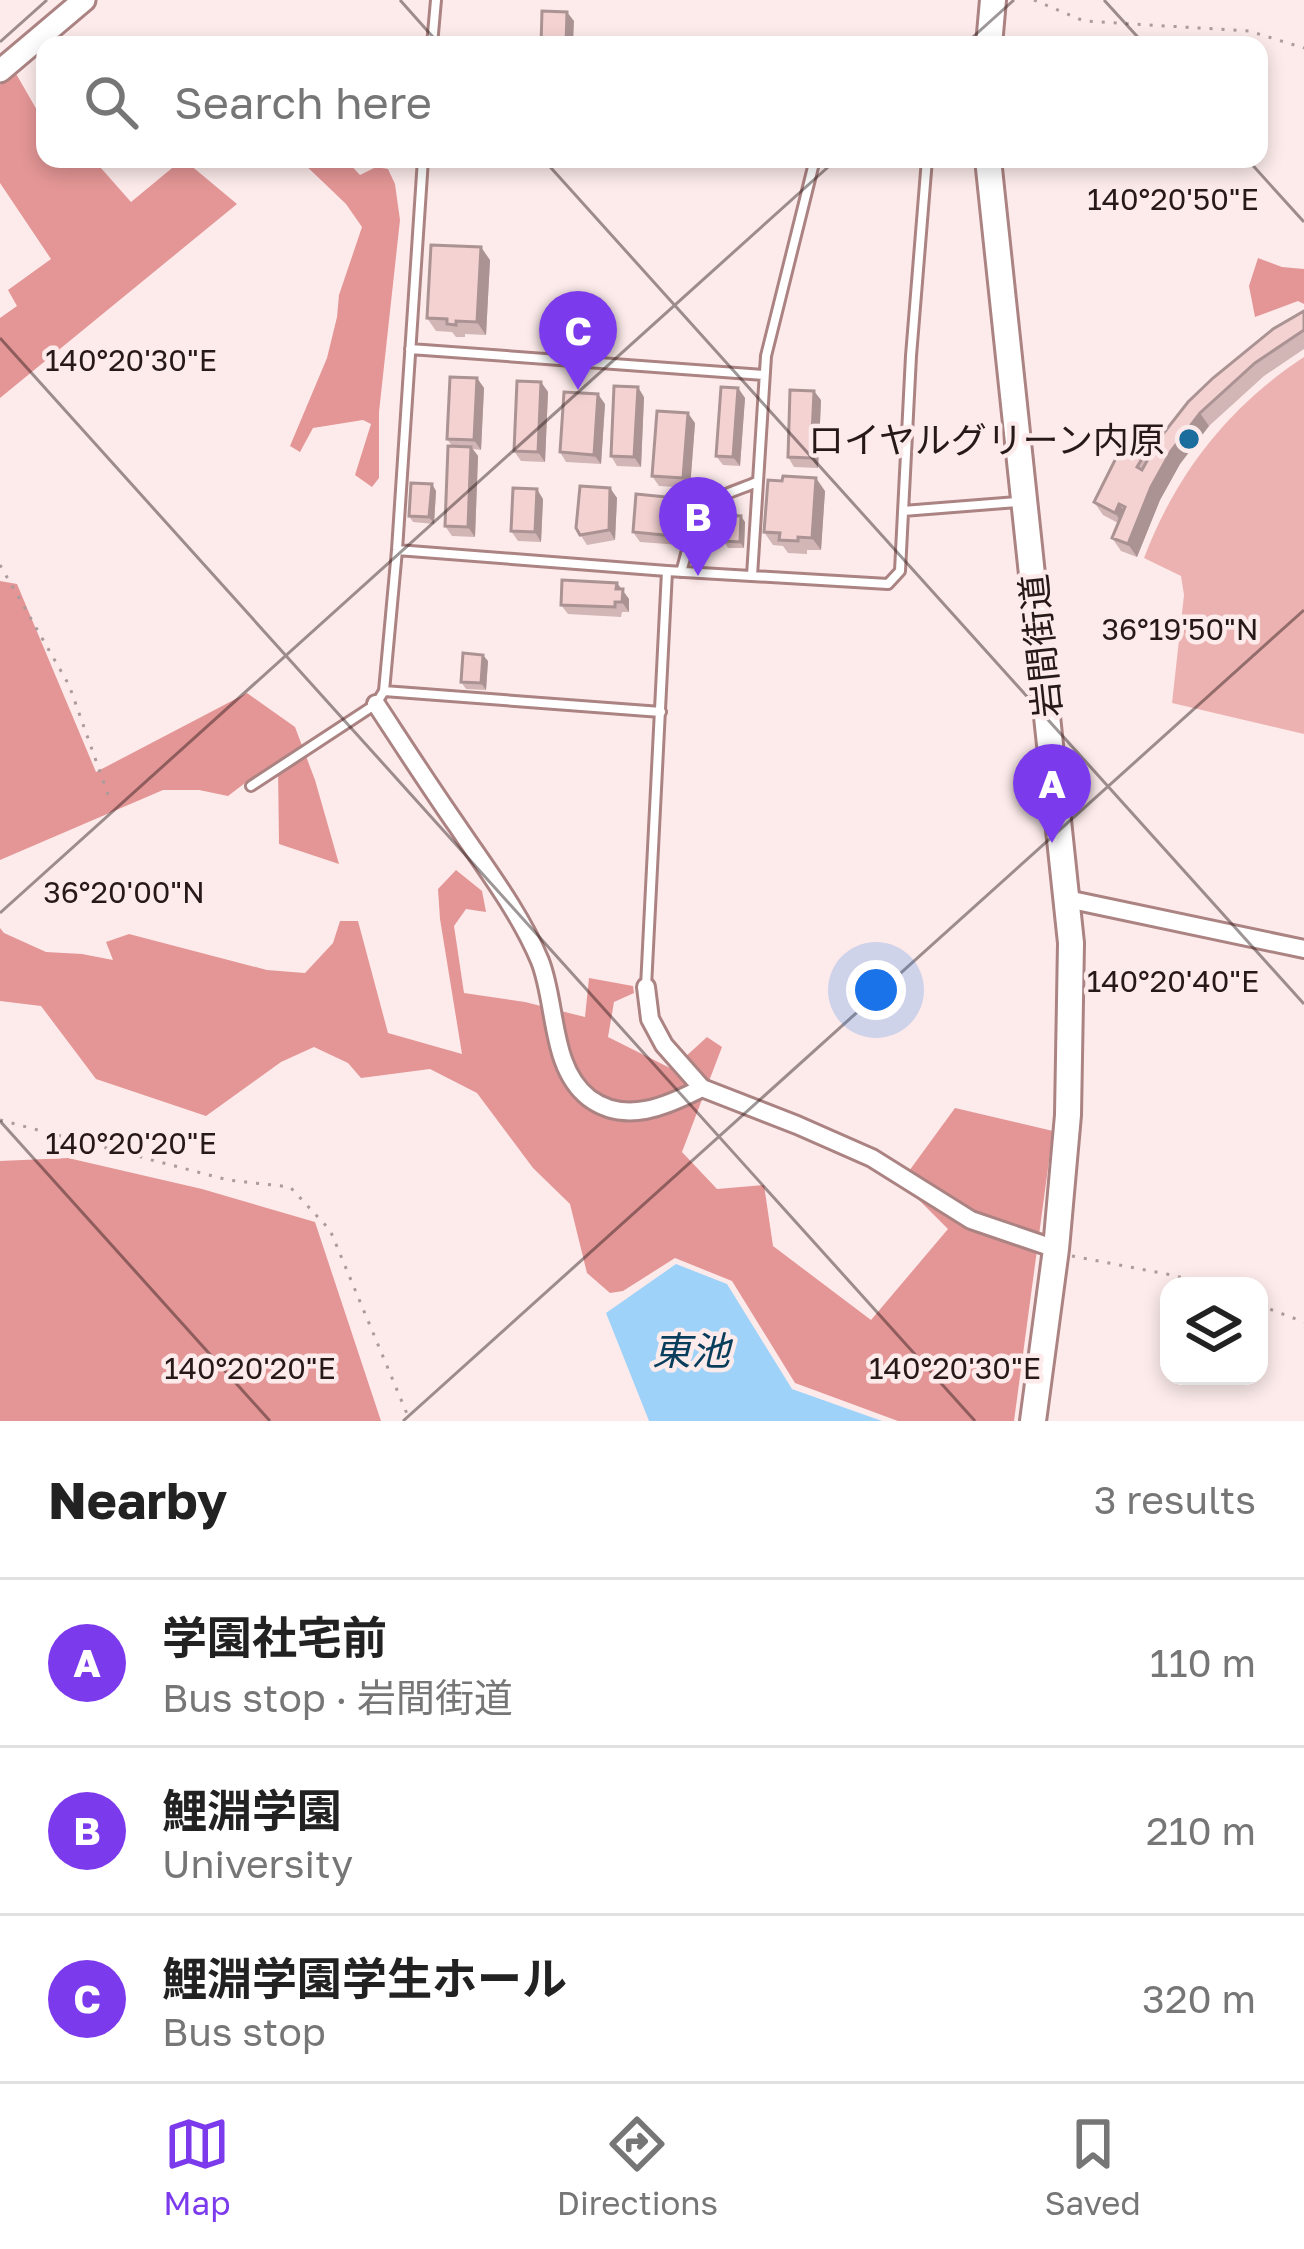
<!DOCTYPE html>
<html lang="en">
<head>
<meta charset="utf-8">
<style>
	:root { --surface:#fff; --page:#f6f6f6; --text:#222; --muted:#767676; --line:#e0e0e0; --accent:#7c3aed }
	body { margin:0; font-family:"Golos Text","Noto Sans JP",sans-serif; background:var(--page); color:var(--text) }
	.controls { position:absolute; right:36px; bottom:36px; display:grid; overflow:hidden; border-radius:24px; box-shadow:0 6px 18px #0003 }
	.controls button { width:108px; height:108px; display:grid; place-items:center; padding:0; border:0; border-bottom:3px solid var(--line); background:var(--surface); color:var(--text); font:60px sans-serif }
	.you { position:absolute; left:876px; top:990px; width:42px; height:42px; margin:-30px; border:9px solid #fff; border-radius:50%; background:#1a73e8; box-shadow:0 0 0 18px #1a73e833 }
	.badge { display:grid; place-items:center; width:78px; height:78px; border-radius:50%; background:var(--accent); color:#fff; font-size:39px; font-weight:700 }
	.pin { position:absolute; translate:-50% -99px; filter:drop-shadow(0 3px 6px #0008) }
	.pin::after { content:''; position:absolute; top:63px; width:42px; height:36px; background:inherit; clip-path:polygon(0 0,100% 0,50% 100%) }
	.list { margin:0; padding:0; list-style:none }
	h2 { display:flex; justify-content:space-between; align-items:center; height:156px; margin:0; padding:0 48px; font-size:51px }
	h2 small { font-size:39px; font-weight:400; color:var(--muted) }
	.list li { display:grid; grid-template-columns:78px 1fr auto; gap:36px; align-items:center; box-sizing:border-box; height:168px; padding:0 48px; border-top:3px solid var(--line) }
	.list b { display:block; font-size:45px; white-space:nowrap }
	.list p { margin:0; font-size:39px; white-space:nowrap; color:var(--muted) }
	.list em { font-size:39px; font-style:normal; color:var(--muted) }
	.icon { flex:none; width:66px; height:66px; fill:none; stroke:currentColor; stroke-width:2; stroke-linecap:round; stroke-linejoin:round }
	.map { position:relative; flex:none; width:1304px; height:1421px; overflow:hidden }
	.search { position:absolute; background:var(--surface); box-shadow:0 6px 18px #0003; left:36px; right:36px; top:36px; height:132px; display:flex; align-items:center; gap:30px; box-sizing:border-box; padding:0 42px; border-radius:24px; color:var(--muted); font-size:45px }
	.sheet { height:660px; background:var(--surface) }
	nav { display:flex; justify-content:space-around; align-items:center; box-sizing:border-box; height:168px; border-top:3px solid var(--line); background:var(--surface); font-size:33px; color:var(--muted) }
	nav a { display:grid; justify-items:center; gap:6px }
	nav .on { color:var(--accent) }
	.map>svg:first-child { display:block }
	.green { fill:#ecb2b1 }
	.forest { fill:#e49696 }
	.water { fill:#9fd2f9 }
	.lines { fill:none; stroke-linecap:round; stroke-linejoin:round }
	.lane-casing { stroke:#ab8382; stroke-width:14 }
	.street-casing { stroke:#ab8382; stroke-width:22 }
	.secondary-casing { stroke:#ab8382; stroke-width:27 }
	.primary-casing { stroke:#ab8382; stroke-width:30 }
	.path { stroke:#ac9b9b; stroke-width:3; stroke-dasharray:3 9; stroke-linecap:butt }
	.lane { stroke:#fff; stroke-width:8 }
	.street { stroke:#fff; stroke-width:16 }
	.secondary { stroke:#fff; stroke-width:21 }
	.primary { stroke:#fff; stroke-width:24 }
	.wall { fill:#d2b5b5 }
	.shaded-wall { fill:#ab9393 }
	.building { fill:#f4d2d2; stroke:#ab9393; stroke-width:3 }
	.ticks { fill:none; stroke:#281919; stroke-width:3; stroke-opacity:0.45 }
	.poi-dot { fill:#1b6d9e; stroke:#fdebeb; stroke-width:4.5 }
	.labels { text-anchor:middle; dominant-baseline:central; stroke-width:9; stroke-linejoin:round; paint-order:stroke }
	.poi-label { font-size:36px; fill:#281919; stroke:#fdebeb; text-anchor:end }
	.street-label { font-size:36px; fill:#281919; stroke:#fdebeb }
	.water-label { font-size:39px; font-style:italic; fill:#083d5c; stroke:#fdebeb }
	.ticks-label { font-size:30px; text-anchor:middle; fill:#281919; stroke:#fdebeb; stroke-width:9; stroke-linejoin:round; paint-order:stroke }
</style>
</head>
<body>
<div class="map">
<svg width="1304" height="1421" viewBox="0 0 1304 1421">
	<rect width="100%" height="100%" fill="#fdebeb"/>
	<path class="green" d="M1304,357v377l-132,-31 12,-108 -3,-19 -37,-18c32,-84 84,-151 160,-201z"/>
	<path class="forest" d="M15,72l30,52v35h48l38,43 52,-43 54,45 -237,194v-80l17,-12 -9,-16 43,-31 -51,-76v-98z
		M299,159h46l15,16 16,-8 12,2 7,15 5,36 -21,192v66l-7,9 -17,-12 16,-51 -8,-4 -50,8 -13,24 -10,-6 37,-88 10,-41 2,-22 23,-68 -16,-23z
		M1258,258l24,9 22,2v35l-6,-3 -43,16 -6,-31z
		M0,581l17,3 79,188 151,-79 48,34 20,53 24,84 -60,-20 -1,-79 -29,15 -21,16 -29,-6h-36l-163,70z
		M456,870l26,21 4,21 -20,-3 -12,17 10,67 61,9 60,15 4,-39 44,8 1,7 -20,9 -6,35 64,32 35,-32 15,10 -40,105 35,37 47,-4 9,61 98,74 77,-91 -47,-47 54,-74 98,23 -39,290h-116l-103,-38 -63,-102 -57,-23 -52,33 -13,2 -23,-20 -17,-69 -37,-36 -56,-75 -47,-24 -69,9 -13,-15 -34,-16 -33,15 -75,54 -110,-37 -55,-73 -41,-5v-73l4,5 42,19 36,2 31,6 -7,-18 23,-8 138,36 38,3 28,-30 7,-22h18l30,112 74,21 -22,-135 -2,-30z
		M68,1158l134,31 113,33 66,199h-381v-260z"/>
	<path class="water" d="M676,1264l51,20 65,105 90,32h-233l-43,-108z"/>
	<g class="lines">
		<defs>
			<path id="lane" d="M432,45l4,-45
				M410,349l354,26
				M903,511l114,-9
				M397,550l270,21 221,13 12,-13 11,-215 16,-197
				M681,572c7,-21 11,-57 31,-71 13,-8 31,-13 45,-19
				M752,576l14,-220 49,-197
				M384,691l277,21
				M251,786l125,-82 8,-13 13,-141 26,-391
				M646,987l21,-416"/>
			<path id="street" d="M376,704c27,41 54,83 82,123 29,43 62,86 82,134 17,43 10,107 49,137 36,27 78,8 113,-10
				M1067,899l237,50
				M646,987l4,32 14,26 38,43 95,37 75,33 99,62 85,29"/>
			<path id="secondary" d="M0,71l84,-71"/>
			<path id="primary" d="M989,45l4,-45
				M988,159l83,784 -3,172 -12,134 -23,172"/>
		</defs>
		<use href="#lane" class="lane-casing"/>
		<use href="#street" class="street-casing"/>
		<use href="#secondary" class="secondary-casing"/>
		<use href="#primary" class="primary-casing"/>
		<path class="path" d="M1034,0l50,21 165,10 55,17
			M0,565l69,120 41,115
			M0,1120l228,60 62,7 40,43 80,191
			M1072,1256l105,20 28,10
			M1259,1305l45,17"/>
		<use href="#lane" class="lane"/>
		<use href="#street" class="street"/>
		<use href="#secondary" class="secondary"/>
		<use href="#primary" class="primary"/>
	</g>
	<path class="wall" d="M490,260l-4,75 -21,-1v3h-9l-4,-5 -16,-1 -9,-13z
		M1304,311v38l-40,27 -55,50 -29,38 -20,36 -23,57 -16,-6 -9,-13 6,-15 -15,-8 -9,-13 49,-45 3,5z
		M477,378l7,10 -3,62 -8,-1 5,7 -3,81 -23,-1 -7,-10 7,-80 -5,-7z
		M541,382l7,10 -3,70 -24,-1 -7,-10z
		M738,388l7,10 -5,68 -17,-1 -7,-9z
		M644,397l-3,70 -24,-1 -6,-10z
		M821,400l-3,68 -24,-1 -6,-10z
		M605,404l-4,60 -35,-2 -6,-10z
		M695,423l-5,65 -31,-2 -7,-10z
		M432,484l4,7 -2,33 -21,-2 -4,-6z
		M610,488l7,10 -2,42 -28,5 -11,-17z
		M825,491l-4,59h-14v4l-19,-1 -5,-7 -10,-1 -9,-13z
		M543,499l-2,43 -23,-1 -7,-10z
		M684,507l-4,38 -40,-3 -7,-10z
		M745,522l-1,26h-16l-4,-7z
		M617,583l12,16v13h-7l-1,5 -53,-3 -7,-9z
		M488,661l-2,29 -20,-1 -5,-7z"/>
	<path class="shaded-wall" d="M567,12l7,9 -1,24h-7z
		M481,247l9,13 -4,75 -9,-13z
		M477,378l7,10 -3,62 -7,-10z
		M541,382l7,10 -3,70 -7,-10z
		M638,387l6,10 -3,70 -7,-10z
		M738,388l7,10 -5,68 -7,-9z
		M814,391l7,9 -3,68 -7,-10z
		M598,394l7,10 -4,60 -7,-9z
		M688,413l7,10 -5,65 -7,-10z
		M1200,413l9,13 -29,38 -20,36 -23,57 -9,-13 23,-57 20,-36z
		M471,447l7,9 -3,81 -7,-10z
		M816,478l9,13 -4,59 -9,-12z
		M432,484l4,7 -2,33 -5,-7z
		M610,488l7,10 -2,42 -6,-10z
		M537,489l6,10 -2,43 -6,-10z
		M677,498l7,9 -4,38 -6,-9z
		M1119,504l9,13 -4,9 -9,-13z
		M741,516l4,6 -1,26 -4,-6z
		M617,583l12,16v13l-7,-10 -6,-13z
		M483,655l5,6 -2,29 -5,-7z"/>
	<path class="building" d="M542,11l25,1 -1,33h-25z
		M431,245l50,2 -4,75 -21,-1v4l-9,-1v-5l-20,-1z
		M1304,311v19l-49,33 -55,50 -29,38 -20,36 -23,57 -16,-6 13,-31 -6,-3 -4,9 -21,-11 28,-56 21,11 -6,10 5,3 17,-31 29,-37 25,-24 60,-49z
		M450,377l27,1 -3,62 -27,-1z
		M517,381l24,1 -3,70 -24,-1z
		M614,386l24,1 -4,70 -23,-1z
		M721,387l17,1 -5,69 -17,-1z
		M790,390l24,1 -3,67 -23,-1z
		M564,392l34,2 -4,61 -34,-3z
		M657,411l31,2 -5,65 -31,-2z
		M448,446l23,1 -3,80 -23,-1z
		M783,476l33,2 -4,60 -14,-1v4l-19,-1 1,-7 -16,-1 4,-52 14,1z
		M411,483l21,1 -3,33 -20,-1z
		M580,486l30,2 -1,42 -29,5 -4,-7z
		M513,488l24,1 -2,43 -24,-1z
		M636,494l41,4 -3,38 -41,-4z
		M724,515l17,1 -1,26 -16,-1z
		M562,580l55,3 -1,6h7l-1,13h-7v5l-54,-2z
		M463,653l20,2 -2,28 -20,-1z"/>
	<path class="ticks" d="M400,0l40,45M1104,0l41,45M0,42l47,-42M964,45l50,-45M543,159l761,845M1247,159l57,63M0,338l975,1083M0,913l837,-754M0,1121l270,300M403,1421l901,-811"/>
	<circle class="poi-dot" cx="1189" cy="439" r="12"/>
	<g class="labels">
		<g class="poi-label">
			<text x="1165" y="439">ロイヤルグリーン内原</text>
		</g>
		<g class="street-label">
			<text transform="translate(1040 646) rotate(-96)">岩間街道</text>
		</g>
		<g class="water-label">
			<text x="691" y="1350">東池</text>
		</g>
	</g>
	<g class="ticks-label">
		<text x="1173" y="210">140°20'50"E</text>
		<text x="131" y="371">140°20'30"E</text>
		<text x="1180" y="640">36°19'50"N</text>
		<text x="124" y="903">36°20'00"N</text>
		<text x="1173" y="992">140°20'40"E</text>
		<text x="131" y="1154">140°20'20"E</text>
		<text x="250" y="1379">140°20'20"E</text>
		<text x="955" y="1379">140°20'30"E</text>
	</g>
</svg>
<div class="controls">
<button><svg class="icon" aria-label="layers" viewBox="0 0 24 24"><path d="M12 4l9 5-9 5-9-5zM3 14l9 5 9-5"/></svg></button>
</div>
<div class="you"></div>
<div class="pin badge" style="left:1052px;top:843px">A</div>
<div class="pin badge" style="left:698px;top:576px">B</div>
<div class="pin badge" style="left:578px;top:390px">C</div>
<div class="search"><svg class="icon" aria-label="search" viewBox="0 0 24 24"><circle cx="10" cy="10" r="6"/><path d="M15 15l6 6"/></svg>Search here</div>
</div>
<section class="sheet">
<h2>Nearby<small>3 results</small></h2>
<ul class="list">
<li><span class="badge">A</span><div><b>学園社宅前</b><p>Bus stop · 岩間街道</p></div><em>110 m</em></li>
<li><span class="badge">B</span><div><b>鯉淵学園</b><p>University</p></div><em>210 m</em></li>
<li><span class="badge">C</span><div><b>鯉淵学園学生ホール</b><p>Bus stop</p></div><em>320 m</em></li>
</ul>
</section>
<nav>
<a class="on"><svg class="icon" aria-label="map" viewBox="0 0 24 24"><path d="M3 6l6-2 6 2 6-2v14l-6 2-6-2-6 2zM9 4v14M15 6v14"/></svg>Map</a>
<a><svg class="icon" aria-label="directions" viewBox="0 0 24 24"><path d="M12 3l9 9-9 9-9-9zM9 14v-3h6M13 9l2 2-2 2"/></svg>Directions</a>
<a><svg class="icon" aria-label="saved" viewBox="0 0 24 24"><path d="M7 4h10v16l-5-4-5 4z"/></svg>Saved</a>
</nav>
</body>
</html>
